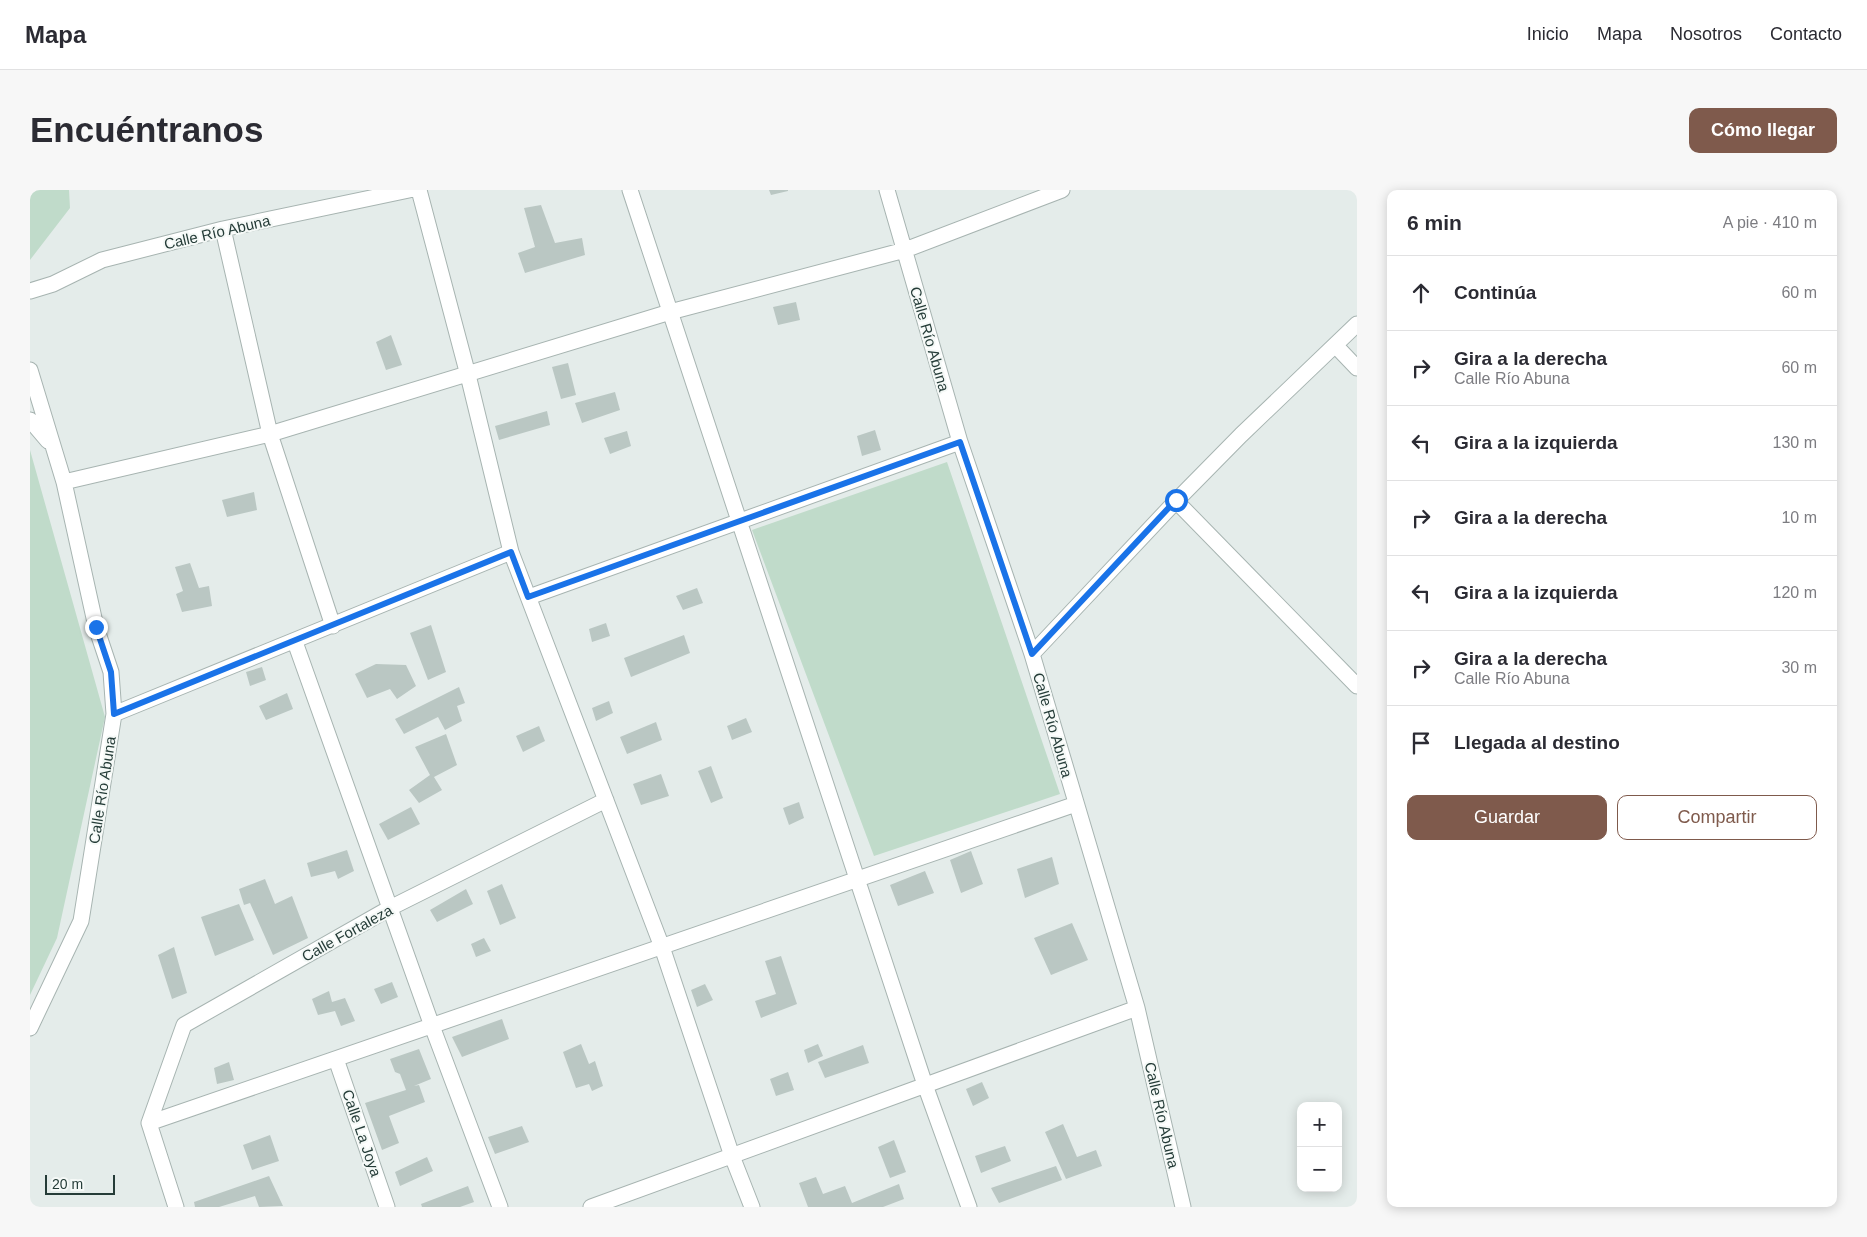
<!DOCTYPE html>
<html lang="es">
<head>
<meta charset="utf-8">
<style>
	:root { --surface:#fff; --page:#f7f7f7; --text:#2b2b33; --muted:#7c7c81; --line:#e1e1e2; --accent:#7f5a4c }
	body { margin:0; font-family:Arial,sans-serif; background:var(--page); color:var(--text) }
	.controls { position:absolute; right:15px; bottom:15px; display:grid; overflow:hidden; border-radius:10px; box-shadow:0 2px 12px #0003 }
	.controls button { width:45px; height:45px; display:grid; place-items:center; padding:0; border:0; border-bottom:1px solid var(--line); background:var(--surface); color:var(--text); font:25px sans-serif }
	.scale { position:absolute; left:15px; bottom:12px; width:70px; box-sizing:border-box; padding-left:5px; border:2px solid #253c38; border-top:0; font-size:14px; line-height:18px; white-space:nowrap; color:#253c38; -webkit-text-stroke:4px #f5f9f7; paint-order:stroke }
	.stop { position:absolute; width:15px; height:15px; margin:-11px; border:4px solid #1a73e8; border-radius:50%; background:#fff }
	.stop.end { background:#1a73e8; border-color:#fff; box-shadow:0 1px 5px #0008 }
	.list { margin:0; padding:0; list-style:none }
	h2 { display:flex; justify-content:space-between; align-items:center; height:65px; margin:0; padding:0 20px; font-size:21px }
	h2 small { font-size:16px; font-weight:400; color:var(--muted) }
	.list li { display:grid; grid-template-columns:32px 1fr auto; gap:15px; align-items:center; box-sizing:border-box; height:75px; padding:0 20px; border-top:1px solid var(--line) }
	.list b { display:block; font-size:19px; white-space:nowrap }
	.list p { margin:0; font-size:16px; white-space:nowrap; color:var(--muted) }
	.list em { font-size:16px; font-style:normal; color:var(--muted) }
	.actions { display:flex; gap:10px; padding:15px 20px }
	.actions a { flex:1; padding:11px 0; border:1px solid var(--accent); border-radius:10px; text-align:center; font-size:18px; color:var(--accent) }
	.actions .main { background:var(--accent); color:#fff }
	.icon { flex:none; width:28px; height:28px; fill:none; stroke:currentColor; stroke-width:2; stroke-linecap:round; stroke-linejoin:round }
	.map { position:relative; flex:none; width:1327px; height:1017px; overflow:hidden; border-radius:10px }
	header { display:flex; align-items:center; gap:30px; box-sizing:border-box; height:70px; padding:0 25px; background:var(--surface); border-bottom:1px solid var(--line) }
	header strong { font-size:24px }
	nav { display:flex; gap:28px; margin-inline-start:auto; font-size:18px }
	.intro { display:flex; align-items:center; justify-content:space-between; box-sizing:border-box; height:120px; padding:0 30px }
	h1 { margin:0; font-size:35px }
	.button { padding:12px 22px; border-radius:10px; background:var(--accent); color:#fff; font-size:18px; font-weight:700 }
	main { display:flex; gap:30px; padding:0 30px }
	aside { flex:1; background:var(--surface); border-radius:10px; box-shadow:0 2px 12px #0003 }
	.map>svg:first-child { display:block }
	.green { fill:#c0dbca }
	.building { fill:#bac7c3 }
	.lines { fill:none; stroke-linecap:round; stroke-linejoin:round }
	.minor-casing { stroke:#a7b4b1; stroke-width:17 }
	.minor { stroke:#fff; stroke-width:15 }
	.route { stroke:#1a73e8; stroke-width:6 }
	.labels { text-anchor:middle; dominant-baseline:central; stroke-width:4; stroke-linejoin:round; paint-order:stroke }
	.street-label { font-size:15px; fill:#253c38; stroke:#f5f9f7 }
</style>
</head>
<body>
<header>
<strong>Mapa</strong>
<nav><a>Inicio</a><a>Mapa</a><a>Nosotros</a><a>Contacto</a></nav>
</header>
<div class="intro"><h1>Encuéntranos</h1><a class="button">Cómo llegar</a></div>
<main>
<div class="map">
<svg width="1327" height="1017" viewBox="0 0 1327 1017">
	<rect width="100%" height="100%" fill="#e4ecea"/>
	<path class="green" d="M0,0h39l1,18 -40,52z
		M0,260l75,267 -48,221 -27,57z
		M917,272l113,332 -186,62 -122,-326z"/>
	<path class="building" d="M739,0h19v1l-17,4z
		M511,15l14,38 27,-5 3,17 -60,18 -7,-20 17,-6 -11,-39z
		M766,112l4,18 -22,5 -5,-18z
		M361,145l11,30 -16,5 -10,-28z
		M538,173l8,32 -15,4 -9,-32z
		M585,202l5,18 -38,13 -7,-20z
		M517,221l3,14 -51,15 -4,-14z
		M845,240l6,20 -19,6 -5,-20z
		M597,241l4,15 -21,8 -6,-16z
		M224,302l3,18 -30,7 -5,-17z
		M160,373l9,25 10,-2 3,20 -30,6 -6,-18 7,-3 -8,-24z
		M667,398l6,15 -20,7 -7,-14z
		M576,433l4,13 -18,6 -3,-13z
		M401,435l15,47 -18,8 -18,-47z
		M654,445l6,18 -59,24 -7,-19z
		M346,474l30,1 10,21 -19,13 -7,-10 -23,9 -12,-24z
		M232,477l4,13 -16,6 -4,-14z
		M429,497l6,16 -8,3 5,15 -17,9 -7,-13 -34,17 -9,-15z
		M257,503l6,16 -27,11 -7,-14z
		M579,511l4,12 -17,8 -4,-13z
		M716,528l6,14 -20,8 -5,-14z
		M626,532l6,18 -35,14 -7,-17z
		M509,536l6,15 -22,11 -7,-16z
		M416,544l11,31 -23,12 8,13 -23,13 -10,-13 21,-15 -15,-28z
		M681,576l12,32 -12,5 -13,-32z
		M631,584l8,22 -28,9 -8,-21z
		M769,612l5,16 -15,7 -6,-17z
		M381,617l9,17 -32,16 -9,-16z
		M317,660l7,21 -16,8 -3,-8 -24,6 -4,-14z
		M941,661l12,33 -22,9 -11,-33z
		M1022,667l7,27 -34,14 -8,-29z
		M895,681l9,22 -36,13 -8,-21z
		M235,689l10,25 17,-8 16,42 -35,17 -23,-52 -6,2 -5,-16z
		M472,694l14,34 -16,7 -13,-34z
		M436,699l7,15 -36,18 -7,-12z
		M209,714l15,36 -39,16 -14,-39z
		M1042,733l16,37 -37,15 -17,-37z
		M454,748l7,13 -15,6 -5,-13z
		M144,757l13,46 -15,6 -14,-44z
		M751,766l16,48 -36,14 -6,-17 21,-7 -11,-33z
		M362,792l6,15 -17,7 -7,-15z
		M675,794l8,16 -16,7 -6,-17z
		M299,801l3,11 13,-4 10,23 -14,5 -6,-15 -17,4 -6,-16z
		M472,829l7,20 -47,18 -10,-20z
		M551,854l8,20 6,-3 8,25 -11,5 -3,-7 -13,4 -13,-36z
		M788,854l5,12 -15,7 -4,-13z
		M833,855l6,18 -44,15 -7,-16z
		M389,859l12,30 -17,7 5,-1 6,17 -36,14 10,27 -17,7 -17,-47 41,-13 -6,-16 -5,-2 -5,-13z
		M199,872l5,18 -17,4 -3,-16z
		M758,882l6,18 -18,6 -6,-17z
		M952,892l7,16 -16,8 -7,-17z
		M1033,934l14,33 19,-7 6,16 -36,13 -21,-47z
		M492,936l7,16 -34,12 -7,-17z
		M240,945l9,26 -27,9 -9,-25z
		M864,950l12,32 -16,6 -12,-31z
		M975,956l6,15 -30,12 -6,-17z
		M397,967l6,14 -33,15 -5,-14z
		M1026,976l6,14 -63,23 -8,-15z
		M239,986l14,30 -24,1 -4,-11 -36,11h-24l-1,-5z
		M786,987l7,17 22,-8 7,17 47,-19 5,15 -21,8h-75l-9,-24z
		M438,996l6,16 -14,5h-38l-1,-3z"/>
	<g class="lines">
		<defs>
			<path id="minor" d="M389,0l49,185 43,177 151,395 70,209 20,51
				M600,0l295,895 44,122
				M857,0l73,252 72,212 105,354 46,199
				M193,39l47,205 63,192
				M0,101l23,-7 49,-24 121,-31 186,-39
				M1305,155l22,23
				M0,180l34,112 32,145 15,45 3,42 -33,207 -51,107
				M0,230l18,21
				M34,292l206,-48 400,-122 235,-62 157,-60
				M1146,311l181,185
				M499,407l431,-155
				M265,452l137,384 68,181
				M1002,464l144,-153 65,-66 116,-111
				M84,524l397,-162
				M306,869l51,148
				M119,933l927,-319
				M119,933l35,-98 206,-117 216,-108
				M119,933l27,84
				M561,1017l546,-199"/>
		</defs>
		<use href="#minor" class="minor-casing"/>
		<use href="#minor" class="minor"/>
	</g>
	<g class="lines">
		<path class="route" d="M66,437l15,45 3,42 397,-162 17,45 432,-155 72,212 144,-154"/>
	</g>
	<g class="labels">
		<g class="street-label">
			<text transform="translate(187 42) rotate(-13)">Calle Río Abuna</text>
			<text transform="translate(900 149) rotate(74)">Calle Río Abuna</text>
			<text transform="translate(1023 535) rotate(74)">Calle Río Abuna</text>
			<text transform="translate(72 600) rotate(-81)">Calle Río Abuna</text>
			<text transform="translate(317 743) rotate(-29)">Calle Fortaleza</text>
			<text transform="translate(1132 925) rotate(77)">Calle Río Abuna</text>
			<text transform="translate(332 943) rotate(71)">Calle La Joya</text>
		</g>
	</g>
</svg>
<div class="controls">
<button>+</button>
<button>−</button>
</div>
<div class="scale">20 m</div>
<div class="stop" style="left:1146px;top:310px"></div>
<div class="stop end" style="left:66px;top:437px"></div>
</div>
<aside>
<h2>6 min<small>A pie · 410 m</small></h2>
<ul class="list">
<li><svg class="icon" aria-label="ahead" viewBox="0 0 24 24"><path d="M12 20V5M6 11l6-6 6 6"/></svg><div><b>Continúa</b></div><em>60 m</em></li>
<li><svg class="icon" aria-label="right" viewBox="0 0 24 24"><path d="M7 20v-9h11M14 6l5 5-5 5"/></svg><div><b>Gira a la derecha</b><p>Calle Río Abuna</p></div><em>60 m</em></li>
<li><svg class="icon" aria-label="left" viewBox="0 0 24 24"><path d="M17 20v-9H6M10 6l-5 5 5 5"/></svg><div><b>Gira a la izquierda</b></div><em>130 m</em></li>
<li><svg class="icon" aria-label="right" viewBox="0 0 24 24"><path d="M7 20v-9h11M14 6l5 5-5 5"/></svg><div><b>Gira a la derecha</b></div><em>10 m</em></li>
<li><svg class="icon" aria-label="left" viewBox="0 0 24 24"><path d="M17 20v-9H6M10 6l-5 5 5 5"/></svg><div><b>Gira a la izquierda</b></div><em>120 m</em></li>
<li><svg class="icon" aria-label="right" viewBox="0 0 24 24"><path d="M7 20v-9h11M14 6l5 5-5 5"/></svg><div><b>Gira a la derecha</b><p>Calle Río Abuna</p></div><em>30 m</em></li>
<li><svg class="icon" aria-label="arrive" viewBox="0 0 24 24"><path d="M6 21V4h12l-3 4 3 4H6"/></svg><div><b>Llegada al destino</b></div></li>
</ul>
<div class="actions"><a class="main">Guardar</a><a>Compartir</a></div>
</aside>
</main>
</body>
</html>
